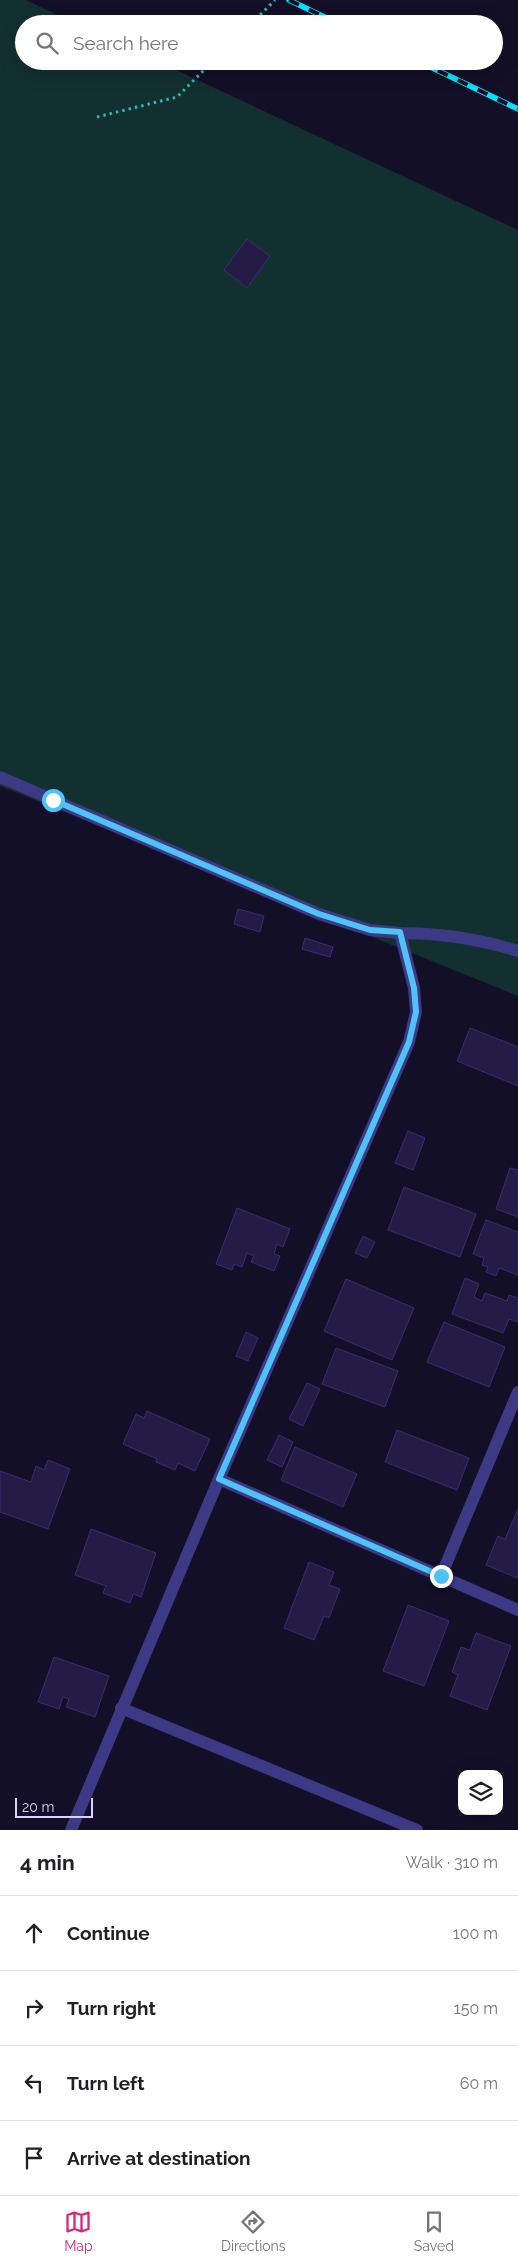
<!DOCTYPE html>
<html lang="en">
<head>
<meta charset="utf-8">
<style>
	:root { --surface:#fff; --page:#f2f2f2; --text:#202124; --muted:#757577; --line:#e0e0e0; --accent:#db2777 }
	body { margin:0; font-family:Raleway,sans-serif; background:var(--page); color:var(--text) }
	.controls { position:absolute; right:15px; bottom:15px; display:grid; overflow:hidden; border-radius:10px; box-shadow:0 5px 20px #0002 }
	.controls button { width:45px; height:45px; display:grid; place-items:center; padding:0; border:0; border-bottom:1px solid var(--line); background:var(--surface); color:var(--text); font:25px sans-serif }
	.scale { position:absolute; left:15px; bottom:12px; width:78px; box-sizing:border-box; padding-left:5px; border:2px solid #d9d4ff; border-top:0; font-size:14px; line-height:18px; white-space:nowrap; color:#d9d4ff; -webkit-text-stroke:4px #130f26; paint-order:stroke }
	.stop { position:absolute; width:15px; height:15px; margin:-11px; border:4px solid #4fc3f7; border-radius:50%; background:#fff }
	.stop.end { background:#4fc3f7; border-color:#fff; box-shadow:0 1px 5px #0008 }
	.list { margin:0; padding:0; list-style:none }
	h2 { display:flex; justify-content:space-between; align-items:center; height:65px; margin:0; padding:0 20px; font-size:21px }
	h2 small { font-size:16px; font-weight:400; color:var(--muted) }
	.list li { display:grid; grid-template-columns:32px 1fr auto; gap:15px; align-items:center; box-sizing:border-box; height:75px; padding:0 20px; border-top:1px solid var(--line) }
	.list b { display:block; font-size:19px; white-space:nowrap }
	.list em { font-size:16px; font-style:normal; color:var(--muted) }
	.icon { flex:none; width:28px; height:28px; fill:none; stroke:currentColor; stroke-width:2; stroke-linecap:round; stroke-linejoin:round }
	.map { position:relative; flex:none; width:518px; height:1830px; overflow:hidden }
	.search { position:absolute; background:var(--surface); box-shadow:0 5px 20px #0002; left:15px; right:15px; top:15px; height:55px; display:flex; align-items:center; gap:12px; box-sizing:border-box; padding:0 18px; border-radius:28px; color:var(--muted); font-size:19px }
	.sheet { height:365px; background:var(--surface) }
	nav { display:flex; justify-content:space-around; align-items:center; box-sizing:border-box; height:70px; border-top:1px solid var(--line); background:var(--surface); font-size:14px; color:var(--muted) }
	nav a { display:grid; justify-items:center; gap:2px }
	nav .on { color:var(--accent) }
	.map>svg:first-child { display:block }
	.green { fill:#12302f }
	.building { fill:#241b47; stroke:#3b2d73 }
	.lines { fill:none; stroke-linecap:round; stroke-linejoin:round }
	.path { stroke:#2fb8b0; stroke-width:3; stroke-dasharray:2.5 4; stroke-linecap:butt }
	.minor { stroke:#3d3a85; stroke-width:12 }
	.rail-casing { stroke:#00e5ff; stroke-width:5.5 }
	.rail { stroke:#130f26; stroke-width:4; stroke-dasharray:11; stroke-linecap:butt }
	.route { stroke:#4fc3f7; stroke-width:6 }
</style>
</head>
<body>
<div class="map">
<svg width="518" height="1830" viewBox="0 0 518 1830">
	<rect width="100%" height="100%" fill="#130f26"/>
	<path class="green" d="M0,0h26l51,24h-53v37h133l361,169v766l-518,-210z"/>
	<path class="building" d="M247,239l23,17 -23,32 -23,-18z
		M238,909l26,7 -4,16 -26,-8z
		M305,938l28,9 -3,10 -28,-8z
		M470,1028l48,19v39l-61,-25z
		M408,1131l17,7 -12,32 -18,-7z
		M510,1168l8,2v47l-22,-8z
		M404,1187l72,27 -16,43 -72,-27z
		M237,1208l53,21 -7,18 -6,-3 -3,10 6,2 -6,15 -23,-9 3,-6 -7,-3 -5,14 -8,-3 -2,6 -16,-6z
		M486,1220l32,12v43l-19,-7 -3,8 -10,-4 2,-5 -6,-2 2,-7 -11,-4z
		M363,1236l12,6 -8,16 -12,-5z
		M465,1278l14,6 -5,13 8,4 3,-8 22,8 2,-6 9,3v24l-9,-3 -6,14 -51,-19z
		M346,1279l68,29 -22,52 -68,-29z
		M444,1322l61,25 -16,40 -62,-25z
		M246,1332l12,6 -10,23 -12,-5z
		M336,1348l62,23 -13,36 -63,-23z
		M307,1383l13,6 -17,37 -14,-7z
		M147,1411l63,28 -15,32 -17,-8 -3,7 -19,-8 1,-3 -34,-15 13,-30 8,4z
		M397,1430l72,28 -12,32 -72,-28z
		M279,1435l14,7 -11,25 -15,-7z
		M295,1447l62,27 -14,33 -62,-27z
		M48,1460l22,9 -22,60 -48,-17v-41l31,11 5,-16 8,4z
		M518,1509v66l-1,3 -31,-13 12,-29 7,3z
		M91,1529l65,24 -15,44 -8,-3 -3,9 -27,-10 3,-7 -31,-11z
		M309,1562l25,10 -5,13 11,4 -11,29 -5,-2 -10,24 -30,-12z
		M408,1605l41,16 -25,65 -41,-15z
		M476,1633l35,13 -24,64 -37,-14 8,-21 -6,-3 9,-25 9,3z
		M54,1657l55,19 -14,41 -29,-10 3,-8 -6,-2 -4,12 -21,-7z"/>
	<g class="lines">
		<path class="path" d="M251,24l24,-24
			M97,117l80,-20 36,-36"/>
		<path class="minor" d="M0,777l319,137 51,16 30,3 14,55 2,24 -7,30 -190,437 -148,351
			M400,933c41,0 79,6 118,18
			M219,1479l299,131
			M441,1576l77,-184
			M121,1708l296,122"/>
		<defs>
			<path id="rail" d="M289,0l50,24
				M418,61l100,48"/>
		</defs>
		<use href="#rail" class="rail-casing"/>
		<use href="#rail" class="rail"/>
	</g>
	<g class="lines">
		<path class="route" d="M53,800l266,114 51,16 30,2 14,56 2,24 -7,30 -190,437 222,97"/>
	</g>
</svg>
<div class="controls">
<button><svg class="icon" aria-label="layers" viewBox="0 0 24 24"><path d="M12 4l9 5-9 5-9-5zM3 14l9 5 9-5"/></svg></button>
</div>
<div class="scale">20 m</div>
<div class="stop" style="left:53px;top:800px"></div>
<div class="stop end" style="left:441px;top:1576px"></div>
<div class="search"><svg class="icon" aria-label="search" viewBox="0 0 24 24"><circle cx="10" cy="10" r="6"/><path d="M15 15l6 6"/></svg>Search here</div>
</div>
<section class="sheet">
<h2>4 min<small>Walk · 310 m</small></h2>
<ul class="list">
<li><svg class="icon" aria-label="ahead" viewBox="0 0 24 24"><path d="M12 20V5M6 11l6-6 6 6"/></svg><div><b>Continue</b></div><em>100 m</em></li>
<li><svg class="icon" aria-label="right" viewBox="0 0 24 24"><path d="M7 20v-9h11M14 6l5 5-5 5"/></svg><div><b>Turn right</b></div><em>150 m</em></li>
<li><svg class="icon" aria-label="left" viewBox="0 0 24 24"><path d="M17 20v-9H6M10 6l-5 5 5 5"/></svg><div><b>Turn left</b></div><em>60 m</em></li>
<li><svg class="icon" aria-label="arrive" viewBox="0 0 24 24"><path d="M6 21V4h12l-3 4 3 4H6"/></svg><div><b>Arrive at destination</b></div></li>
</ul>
</section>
<nav>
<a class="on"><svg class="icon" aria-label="map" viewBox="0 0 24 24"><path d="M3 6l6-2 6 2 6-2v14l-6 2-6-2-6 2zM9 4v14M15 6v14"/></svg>Map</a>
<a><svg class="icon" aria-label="directions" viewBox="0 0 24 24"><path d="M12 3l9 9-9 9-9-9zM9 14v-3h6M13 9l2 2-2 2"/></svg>Directions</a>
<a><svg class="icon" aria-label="saved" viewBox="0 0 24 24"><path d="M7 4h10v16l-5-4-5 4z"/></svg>Saved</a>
</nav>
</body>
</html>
